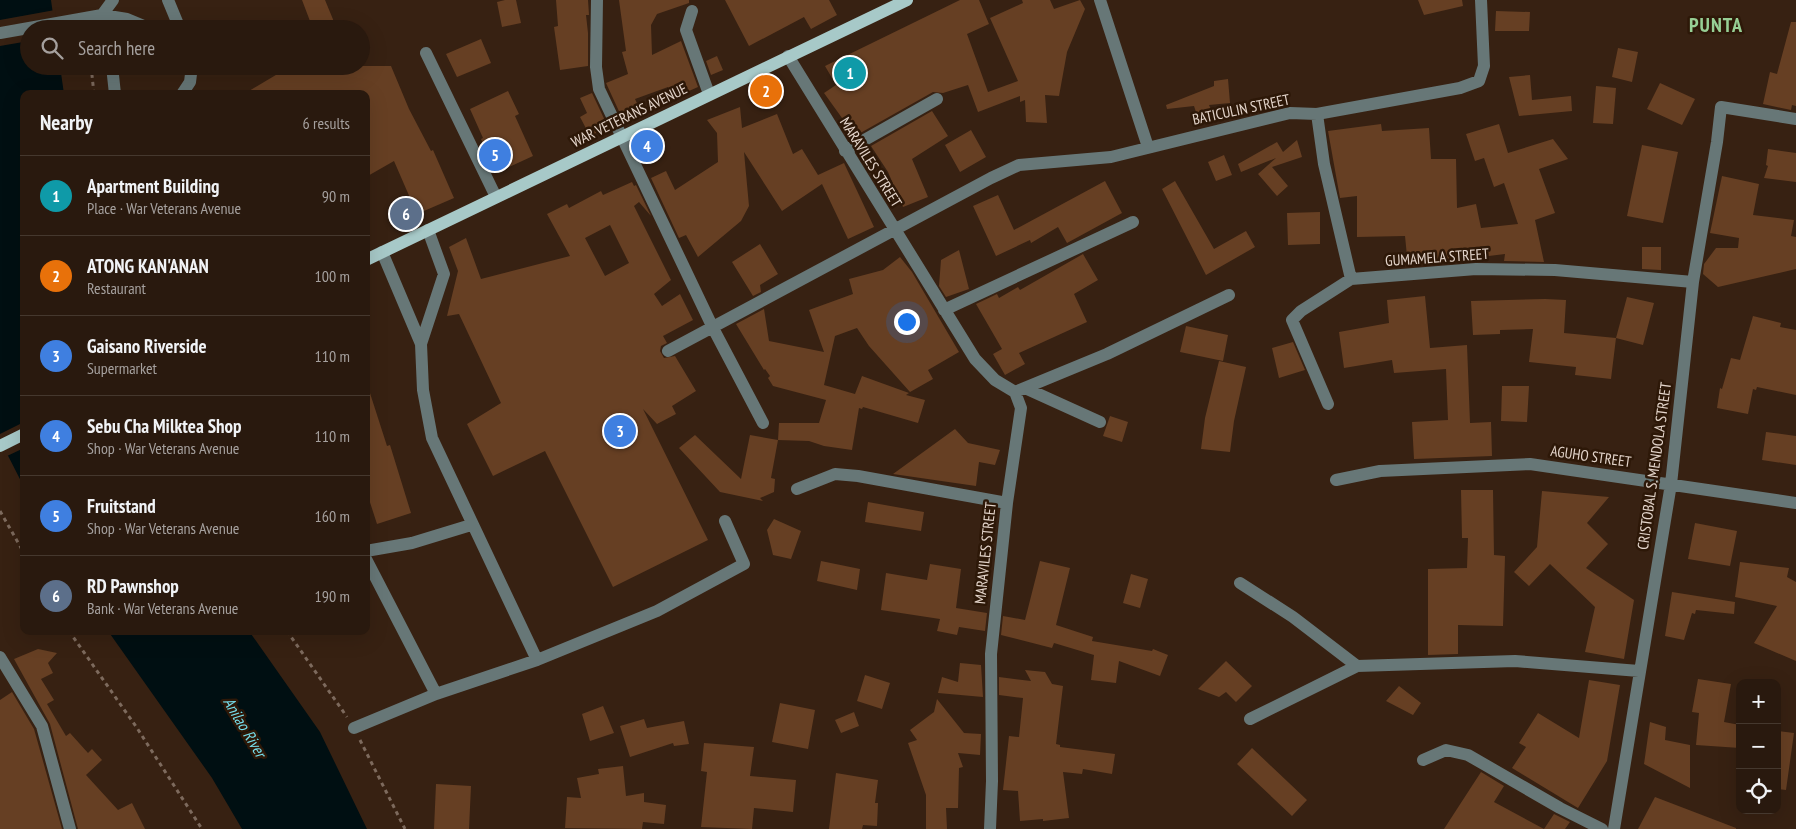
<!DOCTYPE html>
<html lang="en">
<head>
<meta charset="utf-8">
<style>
	:root { --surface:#29190e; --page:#312217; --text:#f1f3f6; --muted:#a5a09e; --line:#45382e; --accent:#2563eb }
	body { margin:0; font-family:"PT Sans Narrow",sans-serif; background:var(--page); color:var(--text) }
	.controls { position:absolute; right:15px; bottom:15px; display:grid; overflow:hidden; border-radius:10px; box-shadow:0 5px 20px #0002 }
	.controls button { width:45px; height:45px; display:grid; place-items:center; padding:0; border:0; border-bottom:1px solid var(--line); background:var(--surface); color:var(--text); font:25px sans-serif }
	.you { position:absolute; left:906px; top:321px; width:18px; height:18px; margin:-12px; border:4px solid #fff; border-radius:50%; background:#1a73e8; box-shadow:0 0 0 8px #1a73e833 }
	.badge { display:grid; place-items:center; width:32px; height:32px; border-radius:50%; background:var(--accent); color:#fff; font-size:16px; font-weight:700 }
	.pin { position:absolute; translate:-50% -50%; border:2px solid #fff; box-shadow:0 1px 5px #0006 }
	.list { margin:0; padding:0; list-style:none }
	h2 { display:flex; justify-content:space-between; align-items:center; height:65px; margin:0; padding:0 20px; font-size:21px }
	h2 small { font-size:16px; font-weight:400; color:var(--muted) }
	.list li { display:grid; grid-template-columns:32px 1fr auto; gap:15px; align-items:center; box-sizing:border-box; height:80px; padding:0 20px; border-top:1px solid var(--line) }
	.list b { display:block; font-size:19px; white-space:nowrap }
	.list p { margin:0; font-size:16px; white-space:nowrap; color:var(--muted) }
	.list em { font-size:16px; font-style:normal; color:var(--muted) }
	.icon { flex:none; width:28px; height:28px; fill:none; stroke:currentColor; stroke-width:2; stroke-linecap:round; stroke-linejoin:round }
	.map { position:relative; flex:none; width:1796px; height:829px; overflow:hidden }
	.search { position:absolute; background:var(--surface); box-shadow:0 5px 20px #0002; left:20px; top:20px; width:350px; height:55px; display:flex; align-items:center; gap:12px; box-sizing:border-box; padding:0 18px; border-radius:28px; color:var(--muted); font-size:19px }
	.panel { position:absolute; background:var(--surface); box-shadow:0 5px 20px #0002; left:20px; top:90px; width:350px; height:545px; border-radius:10px }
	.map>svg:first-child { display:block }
	.water { fill:#000f12 }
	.pier { fill:#372112 }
	.building { fill:#663f23; fill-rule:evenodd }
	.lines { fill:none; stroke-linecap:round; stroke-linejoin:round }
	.path { stroke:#7d6a5d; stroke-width:3; stroke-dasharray:4 4; stroke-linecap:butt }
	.minor { stroke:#677777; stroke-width:12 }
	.major { stroke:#a7c9c8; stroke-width:12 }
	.labels { text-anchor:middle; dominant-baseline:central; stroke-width:5; stroke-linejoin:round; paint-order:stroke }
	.street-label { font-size:15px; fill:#e4d5cb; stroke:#2d1808 }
	.water-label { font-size:16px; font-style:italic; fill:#76deec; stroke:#2d1808 }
	.district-label { font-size:20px; font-weight:bold; letter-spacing:1px; fill:#97cf95; stroke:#2d1808 }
</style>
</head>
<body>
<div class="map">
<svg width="1796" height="829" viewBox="0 0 1796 829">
	<rect width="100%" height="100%" fill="#372112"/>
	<path class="water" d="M0,0h51l4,29h-26v37h31l4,28h-40v393l-24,-47z
		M108,631h141l71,101 47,97h-125l-30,-51z"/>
	<path class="pier" d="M55,10l3,19h-29v12l-29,5v-26z
		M24,422v26l-19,9 -5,-11v-12z"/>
	<path class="building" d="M302,0h23l12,29h-24z
		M505,0h11l5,23 -19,4 -5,-25z
		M556,0h32l1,15h-3l2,18v33l-28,4 -6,-43 4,-1z
		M619,0h70v3l-32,11 -6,11 1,30 29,-14 17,46 -25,11 -5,-11 -33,12 6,13 -18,8 -17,-37 22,-9 -6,-22 4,-1z
		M725,0h104l8,15 -26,14 -7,-12 -55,29z
		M960,0h19l10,24 -22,10 21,58 30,-11 -28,-63 33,-15 -1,-3h28l4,9 26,-9 5,9 -18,43 -8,44 -14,-1 2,28 -21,-1 -1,-22 -5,2v-6l-42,16 -10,-27 -25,8 -10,-1 -78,44 -31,-43 12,-8 -11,-19z
		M1418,0h44l1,6 -39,9z
		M1496,11l34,1 -1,19h-34z
		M1791,22h5v84l-4,-1 -1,5 -28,-6 7,-32 7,2z
		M481,39l10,24 -34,14 -11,-23z
		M1618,48l20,4 -6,30 -20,-5z
		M717,56l6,14 -12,5 -5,-14z
		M291,66h100l18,43 22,42 2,-1 21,48 -37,16 -23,-53 -28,16v-83h-122z
		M1530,75l2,25 39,-4 1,15 -53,5 -10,-39z
		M1228,79l2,24 -21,2 3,7 -14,6 -4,-12 -27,3 -1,-4 48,-19v-5z
		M1660,83l35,16 -13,26 -35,-16z
		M1596,86l20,2 -3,36 -20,-1z
		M508,91l11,23 -4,2 18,40 -37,17 -15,-34 2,-1 -13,-29z
		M592,93l16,34 -18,9 -10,-19 7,-4 -7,-15z
		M740,107l2,21 35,-14 16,40 9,-5 16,26 26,-12 30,64 -26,12 -26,-55 -40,27 -38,-59 5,54 -8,15 -43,36 -12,-22 -7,3 -28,-60 15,-7 9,19 43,-28 -1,-29 -10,-13z
		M932,111l16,25 -36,23 16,38 -25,10 -15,-35 -17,-26z
		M1381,124l1,7 47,-3 2,31h25l1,49 19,-4 5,24 37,-4 -14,-41 -10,4 -10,-29 -9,3 -9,-27 33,-10 9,29 45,-14 15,20 -29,10 16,44 -20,7 9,42 -40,-1 1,-7 -97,12 -3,-30 -48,1v-41l-17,2 -12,-67z
		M971,130l15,27 -26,15 -15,-27z
		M1297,140l5,17 -30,10 16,19 -11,10 -19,-22 18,-16 -35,14 -3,-8 39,-22 6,10z
		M1642,145l36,7 -15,71 -36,-7z
		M1768,149l28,4v29l-32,-4 4,-12 -2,-1z
		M1224,155l8,20 -16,6 -8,-19z
		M1722,176l37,8 -6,31 41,5 -3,16 5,1v32l-78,18 -15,-13 1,-10 12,-16h22l1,-10 -29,-5z
		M1105,181l17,32 -55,30 -9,-16 -27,16 -1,-3 -34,16 -23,-50 25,-11 16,35z
		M1175,181l39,68 32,-18 9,16 -49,28 -44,-86z
		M632,182l2,4 2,-1 15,31 -12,-14 -5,4 37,74 -17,14 8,12 18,-12 13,26 -30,16 4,7 -6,3 -1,5 4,7 11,-2 21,35 -24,15 4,8 -19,10 -14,-15 65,131 -95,47 -68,-136 -52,25 -26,-52 34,-21 -42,-89 -12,2 11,-45 -9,-24 17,-9 15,41 89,-23 -23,-42 20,-10 2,4 32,-17 2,4zM610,225l19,38 -24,13 -20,-38z
		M1320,212v32l-32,1 -1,-32z
		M760,244l18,30 -18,11 1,7 -8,4 -21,-34z
		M1642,247h19v23l-19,-1z
		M959,250l10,39 -23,8 -7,-11 2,-26z
		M1083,254l15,26 -24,14 13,28 -68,31 6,11 -20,11 -12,-21 9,-5 -26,-45 21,-10 2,4 19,-11 2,3z
		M900,257l12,15 47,80 -31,18 5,9 -23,13 -41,-46 -12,-18 -22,8 -11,49 31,9 7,-18 47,17 -3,2 19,5 -7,23 -55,-16 -1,2 -3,-1 -7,42 -28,-4 -15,-5 -31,-1 1,-17h40l7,-23 -53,-14 -5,-8 2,-2 -5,-7 -1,1 -28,-46 28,-15 5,32 55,11 -15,-42 44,-16 -4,-15 34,-9z
		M1425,296l5,52 37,-3 3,78 21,-1 1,34 -78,3 -2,-37 36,-2 -2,-51 -52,4 -2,-13 -48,8 -5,-36 50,-9 -2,-23z
		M1627,297l27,6 -11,42 -27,-7z
		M1545,299l21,1 -2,33 52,5 -5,41 -36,-4 1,-8 -47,-5 4,-33 -33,1v4l-27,1 -2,-34z
		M1753,316l28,7 -1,4 16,3v65l-39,-8 -1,3 -3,-1 -5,25 -31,-6 3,-20 2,1 9,-31 9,2z
		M1186,326l42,9 -5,26 -43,-9z
		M1293,342l12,28 -26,8 -7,-30z
		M1219,361l27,6 -12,54 -4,31 -29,-3 4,-31z
		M1502,386h27l-2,36 -26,-1z
		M366,390h3l18,56 3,-1 21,68 -34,11 -11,-34z
		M1110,416l18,6 -6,20 -19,-6z
		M955,429l13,14 32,7 -5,15 -16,-3 -3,24 -83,-12z
		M1766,432l30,4v29l-34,-5z
		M695,435l46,44 9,-44 28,5 -7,38 4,1 -1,13 -14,6 3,3 -43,-9 -41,-44z
		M1461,490h32l1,65 11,1 -2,70 -45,-1v29l-30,1v-86l39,-1 1,-30h-6z
		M1542,491l67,6 -22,26 21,21 -22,24 48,32 -10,59 -39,-7 10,-45 -45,-43 -21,22 -15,-14 23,-25z
		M868,502l56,10 -3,19 -56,-9z
		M774,519l27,12 -10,28 -18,-4 -6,-25z
		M1695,523l42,8 -7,35 -42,-7z
		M821,561l39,8 -3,21 -40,-9z
		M1040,561l30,7 -14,57 37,12 -1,4 60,10 1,-2 15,6 -8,21 -41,-15 -3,22 -25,-3 3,-25 -40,-12 -2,5 -51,-13 2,-19 22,4z
		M1740,562l49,6 -2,9 9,5v79l-42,-18 23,-37 -42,-9z
		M930,564l31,5 -5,39 31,5 -2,18 -26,-4 -2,8 -20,-4 3,-12 -59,-9 5,-37 41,7z
		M1131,574l17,5 -8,29 -17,-5z
		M1672,592l63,10 -1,12 -38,-4 -1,4 -3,-1 -8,27 -19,-4z
		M38,649l19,4 -9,10 5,10 -12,6 13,21 -7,4 19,32 4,-3 18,20 4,-4 10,11 -16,15 32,35 14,-7 13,26h-67l-28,-105 -36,-65z
		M1226,661l26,25 -16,16 -10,-10 -7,5 -21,-8z
		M960,663l21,2 2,32 -45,-4 4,-16 16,5z
		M1025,670l20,2 7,12 11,2 -7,58 4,1v2l55,7 -3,20 -29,-5 -1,5 -19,-2 6,46 -26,3v-2l-23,2 -2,-30 -15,-1 6,-54 10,1 4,-39 -24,-3v-18l32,4z
		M865,675l25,8 -8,26 -25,-8z
		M1698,679l33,5 -7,38 16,3v23l-44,-3 3,-32 -7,-1z
		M1589,680l31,5 -13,76 -29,47 -66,-40 14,-21 -7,-4 19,-30 41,25z
		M1399,686l22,17 -8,12 -27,-14z
		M12,692l22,37 28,100h-62v-129z
		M937,699l27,34 17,1 -1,21 -22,-2 5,14 -4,1 -1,40h-12l1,21h-21v-34l-18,-52 9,-3 -7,-10 24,-18z
		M780,703l35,7 -7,39 -36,-7z
		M603,706l11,27 -24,8 -8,-27z
		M854,712l5,14 -18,7 -6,-13z
		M644,719l3,9 37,-7 5,23 -15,2 -1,-3 -43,14 -10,-31z
		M1650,722l16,5 -1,13 25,5v43l-46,-24z
		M1777,731l17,2 -8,57 -9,-1z
		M704,743l50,4 -4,29 46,4 -3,32 -39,-4 -2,21 -51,-2 6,-55 -6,-1z
		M1252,748l55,52 -15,16 -55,-52z
		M623,766l3,30 18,-3v9l22,3 -2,19 -21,-2 -1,7 -77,-1 2,-31 14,1 -4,-20 22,-4 -1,-5z
		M1481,772l23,14 -10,16 50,27 10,-15 16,8 -5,7h-121z
		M836,773l42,7 -3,23h3l-1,23 -14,-1 -1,4h-33z
		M436,784l35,2 -2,43h-35z
		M1655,797l81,31v1h-98z"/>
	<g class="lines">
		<path class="path" d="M91,66l3,28
			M0,511l24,42
			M69,631l68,97 65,101
			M287,631l60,86
			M360,740l45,89"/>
		<path class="minor" d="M168,0l12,29
			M597,0l-1,67 3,22 114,239 50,95
			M1100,0l48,147
			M692,11l-6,19 23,64
			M102,15l25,4 24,10
			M0,33l102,-18 11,-15
			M426,53l70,144
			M788,56l187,303 20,21 20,12 6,16 -14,95 -16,151 1,127 -2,48
			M112,66l3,28
			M182,94l8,-12 2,-16
			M1317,114l7,50 27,115 125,-10 79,1 138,12
			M845,151l92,-52
			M428,230l16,44 -23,70 2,46 9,48 105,222
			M382,252l39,92
			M944,310l189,-88
			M668,351l323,-173 28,-13 92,-8 179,-44 27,1 143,-26 19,-7 5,-15 -3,-66
			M1025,388l75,34
			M1015,392l92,-38 122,-59
			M1328,404l-36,-84 9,-9 50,-32
			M1336,480l44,-9 150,-7 266,39
			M797,489l38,-15 23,2 149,27
			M366,551l46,-8 59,-18
			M366,559l70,135
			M1240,583l53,34 64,49 158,-5 124,10
			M0,657l42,69 28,103
			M1250,719l107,-53
			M354,728l82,-34 101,-34 120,-49 87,-47 -19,-43
			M1423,760l23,-10 22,5 92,53 42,21
			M1614,829l57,-345 22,-202 24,-140 4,-35 75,12"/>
		<path class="major" d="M366,260l541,-260
			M0,446l24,-12"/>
	</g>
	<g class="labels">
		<g class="street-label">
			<text transform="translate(1241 109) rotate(-12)">BATICULIN STREET</text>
			<text transform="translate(629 115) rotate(-26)">WAR VETERANS AVENUE</text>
			<text transform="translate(871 162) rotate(58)">MARAVILES STREET</text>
			<text transform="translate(1437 257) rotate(-4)">GUMAMELA STREET</text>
			<text transform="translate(1591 456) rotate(8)">AGUHO STREET</text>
			<text transform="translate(1654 466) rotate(-82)">CRISTOBAL S. MENDOLA STREET</text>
			<text transform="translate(985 553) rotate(-84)">MARAVILES STREET</text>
		</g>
		<g class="water-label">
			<text transform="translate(245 727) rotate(59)">Anilao River</text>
		</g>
		<g class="district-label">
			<text x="1716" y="25">PUNTA</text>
		</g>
	</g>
</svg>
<div class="controls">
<button>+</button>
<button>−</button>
<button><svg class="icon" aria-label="locate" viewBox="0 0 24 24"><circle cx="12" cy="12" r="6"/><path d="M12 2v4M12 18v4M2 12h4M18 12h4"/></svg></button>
</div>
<div class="you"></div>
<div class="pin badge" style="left:850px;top:73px;background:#0f9aa8">1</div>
<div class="pin badge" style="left:766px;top:91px;background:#e8710a">2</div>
<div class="pin badge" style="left:620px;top:431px;background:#3f7fe0">3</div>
<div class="pin badge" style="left:647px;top:146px;background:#3f7fe0">4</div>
<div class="pin badge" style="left:495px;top:155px;background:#3f7fe0">5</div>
<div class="pin badge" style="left:406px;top:214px;background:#5c6f8a">6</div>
<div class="search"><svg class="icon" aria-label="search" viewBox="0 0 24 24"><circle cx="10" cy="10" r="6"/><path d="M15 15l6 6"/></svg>Search here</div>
<section class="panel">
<h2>Nearby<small>6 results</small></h2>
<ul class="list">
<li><span class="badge" style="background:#0f9aa8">1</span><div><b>Apartment Building</b><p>Place · War Veterans Avenue</p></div><em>90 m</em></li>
<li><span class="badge" style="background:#e8710a">2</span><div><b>ATONG KAN'ANAN</b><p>Restaurant</p></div><em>100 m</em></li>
<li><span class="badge" style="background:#3f7fe0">3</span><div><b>Gaisano Riverside</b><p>Supermarket</p></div><em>110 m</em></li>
<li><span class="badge" style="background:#3f7fe0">4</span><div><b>Sebu Cha Milktea Shop</b><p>Shop · War Veterans Avenue</p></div><em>110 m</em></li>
<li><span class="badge" style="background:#3f7fe0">5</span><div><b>Fruitstand</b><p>Shop · War Veterans Avenue</p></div><em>160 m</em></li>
<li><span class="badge" style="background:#5c6f8a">6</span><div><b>RD Pawnshop</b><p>Bank · War Veterans Avenue</p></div><em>190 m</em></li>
</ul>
</section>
</div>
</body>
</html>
